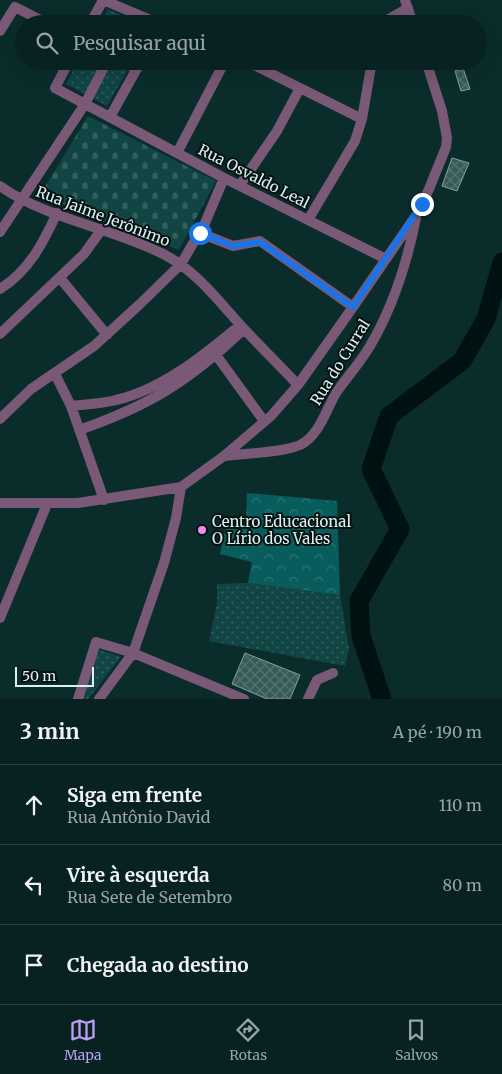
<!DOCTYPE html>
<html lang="pt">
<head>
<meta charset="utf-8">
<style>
	:root { --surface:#082221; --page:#112a2a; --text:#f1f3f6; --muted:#98a4a5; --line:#293f3f; --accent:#bca0f2 }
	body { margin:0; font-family:Merriweather,serif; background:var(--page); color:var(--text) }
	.scale { position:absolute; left:15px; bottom:12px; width:79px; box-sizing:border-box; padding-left:5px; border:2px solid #ddefef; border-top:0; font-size:14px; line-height:18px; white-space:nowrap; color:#ddefef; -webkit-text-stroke:4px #051212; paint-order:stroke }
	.stop { position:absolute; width:15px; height:15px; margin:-11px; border:4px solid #1a73e8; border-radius:50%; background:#fff }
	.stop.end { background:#1a73e8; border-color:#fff; box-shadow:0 1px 5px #0008 }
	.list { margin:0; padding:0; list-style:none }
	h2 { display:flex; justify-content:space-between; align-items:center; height:65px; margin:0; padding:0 20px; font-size:21px }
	h2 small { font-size:16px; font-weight:400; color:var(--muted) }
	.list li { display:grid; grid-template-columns:32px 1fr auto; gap:15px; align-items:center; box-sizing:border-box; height:80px; padding:0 20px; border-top:1px solid var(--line) }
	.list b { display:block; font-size:19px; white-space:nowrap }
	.list p { margin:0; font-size:16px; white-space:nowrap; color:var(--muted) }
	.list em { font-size:16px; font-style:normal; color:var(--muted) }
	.icon { flex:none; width:28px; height:28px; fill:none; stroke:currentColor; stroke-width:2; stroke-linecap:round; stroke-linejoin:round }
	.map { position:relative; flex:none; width:502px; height:699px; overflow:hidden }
	.search { position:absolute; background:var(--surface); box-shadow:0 5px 20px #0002; left:15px; right:15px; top:15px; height:55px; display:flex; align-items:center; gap:12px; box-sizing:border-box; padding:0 18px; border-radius:28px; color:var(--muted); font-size:19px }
	.sheet { height:305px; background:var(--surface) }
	nav { display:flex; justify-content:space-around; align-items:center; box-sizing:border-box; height:70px; border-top:1px solid var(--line); background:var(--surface); font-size:14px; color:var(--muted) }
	nav a { display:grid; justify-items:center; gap:2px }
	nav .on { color:var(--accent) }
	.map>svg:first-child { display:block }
	.grass { fill:url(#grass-dots) }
	.forest { fill:url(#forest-crowns) }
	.cemetery { fill:url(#cemetery-stones) }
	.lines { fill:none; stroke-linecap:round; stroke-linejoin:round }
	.river { stroke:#011; stroke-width:19 }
	.building { fill:url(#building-cross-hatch); stroke:#7ea2a0 }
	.street { stroke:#795976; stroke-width:10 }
	.route { stroke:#1a73e8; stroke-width:6 }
	.poi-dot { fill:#f689ee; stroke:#051212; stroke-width:2 }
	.labels { text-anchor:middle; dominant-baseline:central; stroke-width:4; stroke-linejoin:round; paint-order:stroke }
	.street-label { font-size:15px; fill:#ddefef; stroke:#051212 }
	.poi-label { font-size:15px; fill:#ddefef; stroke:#051212; text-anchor:start }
</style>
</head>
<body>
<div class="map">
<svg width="502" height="699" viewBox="0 0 502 699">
	<defs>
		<pattern id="grass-dots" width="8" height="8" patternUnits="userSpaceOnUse" patternTransform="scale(1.25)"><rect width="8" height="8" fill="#104544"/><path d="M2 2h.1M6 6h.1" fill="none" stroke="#32605f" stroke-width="1.8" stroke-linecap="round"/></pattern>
		<pattern id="forest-crowns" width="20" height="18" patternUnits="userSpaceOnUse" patternTransform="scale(1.25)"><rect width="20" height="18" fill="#085d5c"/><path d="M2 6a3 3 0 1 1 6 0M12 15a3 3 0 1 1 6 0" fill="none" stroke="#2c7574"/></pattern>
		<pattern id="cemetery-stones" width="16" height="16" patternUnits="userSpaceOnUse" patternTransform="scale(1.25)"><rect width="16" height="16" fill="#104544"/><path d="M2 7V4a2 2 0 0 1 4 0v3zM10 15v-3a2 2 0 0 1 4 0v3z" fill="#32605f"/></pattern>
		<pattern id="building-cross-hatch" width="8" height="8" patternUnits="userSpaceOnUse" patternTransform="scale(1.25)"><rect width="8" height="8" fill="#385a59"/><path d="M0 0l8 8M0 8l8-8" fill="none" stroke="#547271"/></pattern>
	</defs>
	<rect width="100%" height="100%" fill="#0a2d2c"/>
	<path class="grass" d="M108,9l33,15h-41z
		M78,61h55l-26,45 -41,-22z
		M248,583l92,12 9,54 -4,17 -136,-25 8,-37v-20z
		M99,649l22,8 -33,42h-6z"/>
	<path class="forest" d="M247,493l90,8 3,94 -92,-12 4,-21 -32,-8 6,-28h20z"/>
	<path class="cemetery" d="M88,116l128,65 -37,69 -139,-55z"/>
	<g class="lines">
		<path class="river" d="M382,699l-21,-63 -2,-35 41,-72 -29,-60 18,-53 73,-55 24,-42 16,-57"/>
	</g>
	<path class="building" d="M463,68l7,21 -9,2 -6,-20z
		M452,158l17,5 -12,28 -15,-5z
		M245,653l55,22 -10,24h-23l-35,-15z"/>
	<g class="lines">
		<path class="street" d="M103,0l57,24
			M405,0l8,24
			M90,24l13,-24
			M126,24l6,-11
			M380,24l28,-16
			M0,31l15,-24 33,17
			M69,61l-14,27 169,90 162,81
			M121,61l16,8
			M246,61l116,58
			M110,117l31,-56
			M177,153l48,-92
			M240,185l37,-54 23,-43
			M0,186c46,33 113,42 165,69 33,17 55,48 80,75 17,18 35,36 53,55
			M308,220l47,-79 7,-22 10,-58
			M0,232l85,-128 22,-43
			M200,233l33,13 27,-5 93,66
			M60,278l47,57
			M0,289c29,-18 43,-46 57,-76
			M0,334l84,-80 18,-25
			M216,355l48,66
			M55,374l16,32 33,94
			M71,406c15,-2 31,-2 45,-6 44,-10 84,-42 118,-70
			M0,419l31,-30 63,-43 46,-42 41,-40 24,-41 19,-45
			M79,430c70,-24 112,-50 165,-101
			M225,456c20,-3 57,-3 75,-11 19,-9 26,-35 36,-52 11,-16 24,-30 34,-47 23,-39 37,-83 46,-128
			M0,503h78l103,-16 43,-31 47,-40 27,-31 55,-78 64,-93 12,-25 17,-42 1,-9 -5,-27 -16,-50
			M0,618l47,-114
			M78,699l18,-57 37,11 111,46
			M99,699l34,-46 31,-90 12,-45 5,-31
			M308,699l9,-19 16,-7"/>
	</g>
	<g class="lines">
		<path class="route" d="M200,233l33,13 27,-4 93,65 69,-103"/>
	</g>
	<circle class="poi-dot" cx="202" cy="530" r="5"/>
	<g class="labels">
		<g class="street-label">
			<text transform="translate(254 176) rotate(27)">Rua Osvaldo Leal</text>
			<text transform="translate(103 216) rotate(21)">Rua Jaime Jerônimo</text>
			<text transform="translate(340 362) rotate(-58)">Rua do Curral</text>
		</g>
		<g class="poi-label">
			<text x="212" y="521">Centro Educacional<tspan x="212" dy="17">O Lírio dos Vales</tspan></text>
		</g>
	</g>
</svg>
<div class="scale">50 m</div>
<div class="stop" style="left:200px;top:233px"></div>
<div class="stop end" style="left:422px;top:204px"></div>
<div class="search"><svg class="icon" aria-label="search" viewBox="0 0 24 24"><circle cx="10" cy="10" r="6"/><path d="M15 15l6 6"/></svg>Pesquisar aqui</div>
</div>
<section class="sheet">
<h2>3 min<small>A pé · 190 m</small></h2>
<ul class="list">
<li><svg class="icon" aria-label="ahead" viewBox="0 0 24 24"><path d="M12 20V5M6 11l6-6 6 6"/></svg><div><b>Siga em frente</b><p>Rua Antônio David</p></div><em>110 m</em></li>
<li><svg class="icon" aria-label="left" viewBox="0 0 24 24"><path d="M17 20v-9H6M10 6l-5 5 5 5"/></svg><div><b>Vire à esquerda</b><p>Rua Sete de Setembro</p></div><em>80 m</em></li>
<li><svg class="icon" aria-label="arrive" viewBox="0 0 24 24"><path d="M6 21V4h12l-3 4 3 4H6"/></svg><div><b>Chegada ao destino</b></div></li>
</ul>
</section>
<nav>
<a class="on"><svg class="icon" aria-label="map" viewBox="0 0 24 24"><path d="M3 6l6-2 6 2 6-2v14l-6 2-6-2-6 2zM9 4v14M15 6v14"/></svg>Mapa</a>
<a><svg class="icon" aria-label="directions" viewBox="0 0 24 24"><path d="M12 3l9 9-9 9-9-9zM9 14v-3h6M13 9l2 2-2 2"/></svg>Rotas</a>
<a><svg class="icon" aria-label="saved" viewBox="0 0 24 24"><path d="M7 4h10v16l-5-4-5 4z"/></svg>Salvos</a>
</nav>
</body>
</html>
